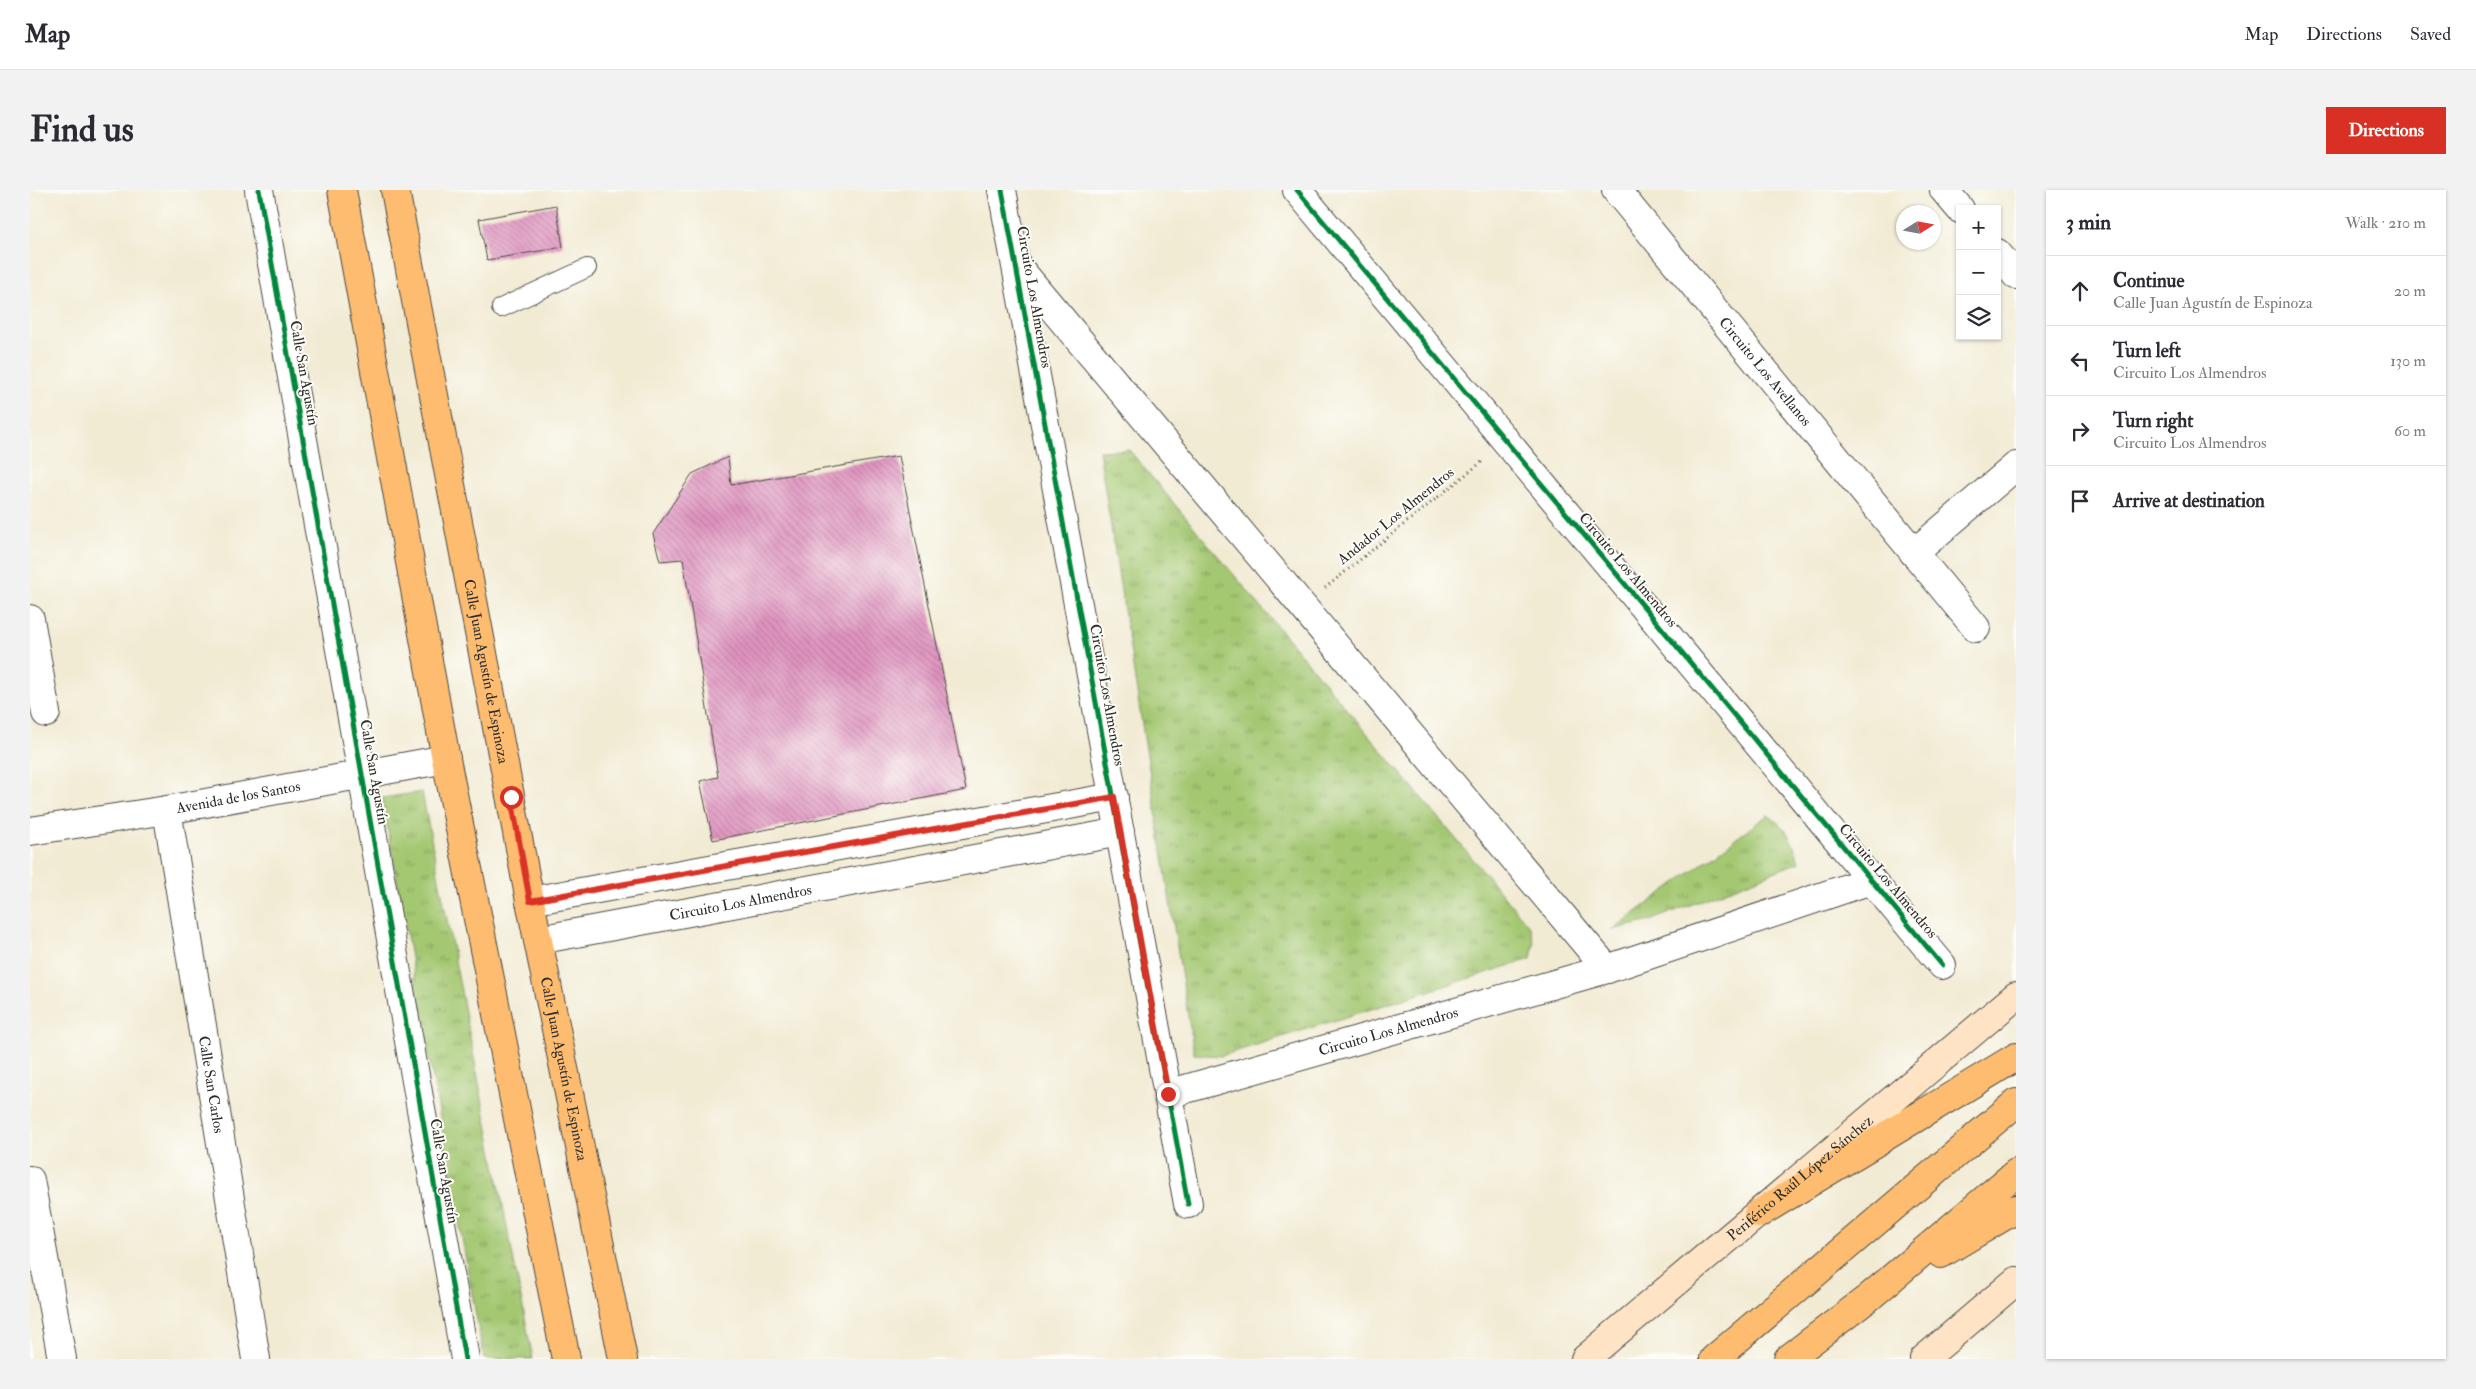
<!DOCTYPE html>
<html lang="en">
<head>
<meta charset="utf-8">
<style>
	:root { --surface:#fff; --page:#f2f2f3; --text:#2b2b33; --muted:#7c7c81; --line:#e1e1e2; --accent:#d93025 }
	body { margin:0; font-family:"IM FELL Double Pica",serif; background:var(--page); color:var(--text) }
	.controls { position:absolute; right:15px; top:15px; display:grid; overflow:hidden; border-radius:0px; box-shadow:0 1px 4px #0004 }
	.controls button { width:45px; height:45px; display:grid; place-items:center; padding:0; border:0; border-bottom:1px solid var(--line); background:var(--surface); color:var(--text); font:25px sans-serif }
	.compass { position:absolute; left:1866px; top:15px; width:45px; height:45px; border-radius:50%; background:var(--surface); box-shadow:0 1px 4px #0004; rotate:79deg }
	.stop { position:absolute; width:15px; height:15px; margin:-11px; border:4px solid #d93025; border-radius:50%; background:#fff }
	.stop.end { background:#d93025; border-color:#fff; box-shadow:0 1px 5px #0008 }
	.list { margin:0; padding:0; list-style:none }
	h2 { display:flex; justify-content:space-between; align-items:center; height:65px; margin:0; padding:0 20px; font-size:21px }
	h2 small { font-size:16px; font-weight:400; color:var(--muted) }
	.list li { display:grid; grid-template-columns:32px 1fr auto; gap:15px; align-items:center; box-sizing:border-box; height:70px; padding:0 20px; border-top:1px solid var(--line) }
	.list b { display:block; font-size:19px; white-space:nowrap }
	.list p { margin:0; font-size:16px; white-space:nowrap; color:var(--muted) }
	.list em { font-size:16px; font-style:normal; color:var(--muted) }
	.icon { flex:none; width:28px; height:28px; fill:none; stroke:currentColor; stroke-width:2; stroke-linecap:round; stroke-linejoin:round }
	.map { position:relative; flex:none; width:1986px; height:1169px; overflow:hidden; border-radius:0px }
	header { display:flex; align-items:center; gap:30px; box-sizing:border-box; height:70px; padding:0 25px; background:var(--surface); border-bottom:1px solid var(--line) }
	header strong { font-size:24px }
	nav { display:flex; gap:28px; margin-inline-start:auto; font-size:18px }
	.intro { display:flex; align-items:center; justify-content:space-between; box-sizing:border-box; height:120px; padding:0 30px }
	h1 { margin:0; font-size:35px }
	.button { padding:12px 22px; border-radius:0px; background:var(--accent); color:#fff; font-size:18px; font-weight:700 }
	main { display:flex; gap:30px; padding:0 30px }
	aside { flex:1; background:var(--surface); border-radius:0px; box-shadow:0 1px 4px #0004 }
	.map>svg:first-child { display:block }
	.park { fill:url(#park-tufts); stroke:#687a4e }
	.building { fill:url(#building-back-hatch) }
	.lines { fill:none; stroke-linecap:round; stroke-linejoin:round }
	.service-casing { stroke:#494844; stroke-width:20 }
	.minor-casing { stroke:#494844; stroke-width:30 }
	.secondary-casing { stroke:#494844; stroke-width:30 }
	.primary-casing { stroke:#494844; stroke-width:30 }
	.motorway-casing { stroke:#494844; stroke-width:30 }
	.path { stroke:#494844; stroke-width:3; stroke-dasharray:1 4; stroke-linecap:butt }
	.service { stroke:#fff; stroke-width:18 }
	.minor { stroke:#fff; stroke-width:28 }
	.secondary { stroke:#fee4c5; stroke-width:28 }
	.primary { stroke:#fdbc6f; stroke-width:28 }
	.motorway { stroke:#fdbc6f; stroke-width:28 }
	.cycleway-casing { stroke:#fdfcf7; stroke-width:8 }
	.cycleway { stroke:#00873e; stroke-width:5 }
	.route { stroke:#d93025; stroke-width:6 }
	.labels { text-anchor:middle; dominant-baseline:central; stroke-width:4; stroke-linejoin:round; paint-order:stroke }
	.street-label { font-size:15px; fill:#2b2b2b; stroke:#fdfcf7 }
</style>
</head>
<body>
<header>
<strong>Map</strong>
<nav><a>Map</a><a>Directions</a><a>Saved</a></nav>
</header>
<div class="intro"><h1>Find us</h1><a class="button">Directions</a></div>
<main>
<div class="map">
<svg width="1986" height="1169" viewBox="0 0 1986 1169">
	<defs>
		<pattern id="park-tufts" width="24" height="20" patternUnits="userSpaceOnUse" patternTransform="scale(1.25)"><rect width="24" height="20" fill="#a4c872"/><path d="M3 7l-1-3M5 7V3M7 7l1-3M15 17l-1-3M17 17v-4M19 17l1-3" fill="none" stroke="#86a35e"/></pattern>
		<pattern id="building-back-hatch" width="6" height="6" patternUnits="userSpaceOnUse" patternTransform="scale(1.25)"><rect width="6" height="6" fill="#e094c0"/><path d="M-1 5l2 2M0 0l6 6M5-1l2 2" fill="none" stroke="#b6799c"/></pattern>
	</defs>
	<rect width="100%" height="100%" fill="#fdfcf7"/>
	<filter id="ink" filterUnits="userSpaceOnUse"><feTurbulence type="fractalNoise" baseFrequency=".02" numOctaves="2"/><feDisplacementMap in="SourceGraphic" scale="10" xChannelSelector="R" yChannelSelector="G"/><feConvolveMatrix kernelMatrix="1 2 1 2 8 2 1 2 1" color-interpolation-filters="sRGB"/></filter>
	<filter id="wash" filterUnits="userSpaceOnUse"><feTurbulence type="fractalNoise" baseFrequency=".0096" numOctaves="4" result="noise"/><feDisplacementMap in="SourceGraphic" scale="20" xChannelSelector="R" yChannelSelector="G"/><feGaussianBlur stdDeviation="1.12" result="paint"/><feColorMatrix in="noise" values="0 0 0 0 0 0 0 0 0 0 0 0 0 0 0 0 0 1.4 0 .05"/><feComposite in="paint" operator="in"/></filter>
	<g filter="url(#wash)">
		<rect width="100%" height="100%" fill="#f2ebd4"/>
		<path class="park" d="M1099,260l401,477 4,15 -3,17 -310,97 -27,-2 -95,-603z
			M392,602l111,567h-49l-102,-561z
			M1738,625c18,12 26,26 31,47l-152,60 -35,8z"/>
		<g id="blocks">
			<path class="building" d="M526,15l7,42 -76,13 -8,-41z
				M869,266l67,334 -253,50 -13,-59 18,-4 -35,-218 -23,2 -7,-27 39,-60 36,-17 3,28z"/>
		</g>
	</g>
	<g filter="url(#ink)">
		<use href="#blocks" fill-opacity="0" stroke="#494844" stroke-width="1"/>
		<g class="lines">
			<defs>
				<path id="service" d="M471,118l86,-40"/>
				<g id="minor">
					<path d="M229,0l206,1169"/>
					<path d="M972,0l186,1014"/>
					<path d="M1267,0l645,775"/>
					<path id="s1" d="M1586,0l360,438"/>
					<path d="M1914,0l16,19"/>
					<path d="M1967,63l19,22"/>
					<path d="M987,76l590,703"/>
					<path d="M1884,363l102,-87"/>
					<path d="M0,429l16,94"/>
					<path id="s2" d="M137,620l89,549"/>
					<path id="s3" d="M0,641l137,-21 279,-51"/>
					<path d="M500,711l584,-104"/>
					<path id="s4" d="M508,750l582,-108"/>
					<path id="s5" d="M1138,904l439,-125 264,-89"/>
					<path d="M0,990l32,179"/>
				</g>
				<g id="secondary">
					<path id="s6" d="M1555,1169l431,-363"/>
					<path d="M1894,1169l92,-78"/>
				</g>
				<g id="primary">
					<path d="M312,0l104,569 120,600"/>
					<path id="s7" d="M365,0l135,711 93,458"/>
				</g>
				<path id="motorway" d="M1728,1024l258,-157
					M1911,1064l75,-45
					M1684,1169l302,-256
					M1758,1169l79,-60 149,-126"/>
			</defs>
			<use href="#service" class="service-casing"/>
			<use href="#minor" class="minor-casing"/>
			<use href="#secondary" class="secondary-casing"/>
			<use href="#primary" class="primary-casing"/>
			<use href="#motorway" class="motorway-casing"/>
			<path class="path" d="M1295,398l159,-128"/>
			<use href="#service" class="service"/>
			<use href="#minor" class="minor"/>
			<use href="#secondary" class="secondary"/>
			<use href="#primary" class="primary"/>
			<use href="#motorway" class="motorway"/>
			<defs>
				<path id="cycleway" d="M229,0l206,1169
					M972,0l186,1014
					M1267,0l645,775"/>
			</defs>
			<use href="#cycleway" class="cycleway-casing"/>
			<use href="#cycleway" class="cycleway"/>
		</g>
	</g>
	<g class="lines" filter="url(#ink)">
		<path class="route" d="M481,607l19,104 584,-104 54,297"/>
	</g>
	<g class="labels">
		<g class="street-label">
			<text transform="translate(1004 107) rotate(80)">Circuito Los Almendros</text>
			<text stroke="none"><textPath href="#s1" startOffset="235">Circuito Los Avellanos</textPath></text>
			<text transform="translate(274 183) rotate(80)">Calle San Agustín</text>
			<text transform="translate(1366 326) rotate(-39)">Andador Los Almendros</text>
			<text transform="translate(1598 380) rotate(50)">Circuito Los Almendros</text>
			<text stroke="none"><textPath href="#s7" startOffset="490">Calle Juan Agustín de Espinoza</textPath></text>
			<text transform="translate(1077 505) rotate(80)">Circuito Los Almendros</text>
			<text transform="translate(344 582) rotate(80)">Calle San Agustín</text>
			<text stroke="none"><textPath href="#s3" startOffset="211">Avenida de los Santos</textPath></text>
			<text transform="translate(1858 691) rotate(50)">Circuito Los Almendros</text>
			<text stroke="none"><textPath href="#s4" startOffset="206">Circuito Los Almendros</textPath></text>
			<text stroke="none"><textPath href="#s5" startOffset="229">Circuito Los Almendros</textPath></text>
			<text stroke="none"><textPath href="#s7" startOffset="895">Calle Juan Agustín de Espinoza</textPath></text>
			<text stroke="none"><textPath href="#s2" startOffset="278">Calle San Carlos</textPath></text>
			<text transform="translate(414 981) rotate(80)">Calle San Agustín</text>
			<text stroke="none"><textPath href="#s6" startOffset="281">Periférico Raúl López Sánchez</textPath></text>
		</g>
	</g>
</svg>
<div class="controls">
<button>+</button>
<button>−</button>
<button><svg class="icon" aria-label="layers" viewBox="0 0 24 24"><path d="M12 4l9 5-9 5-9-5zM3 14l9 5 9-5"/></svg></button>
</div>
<svg class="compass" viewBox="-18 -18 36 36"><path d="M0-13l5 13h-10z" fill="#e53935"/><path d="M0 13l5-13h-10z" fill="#7c7c81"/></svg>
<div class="stop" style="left:481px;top:607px"></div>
<div class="stop end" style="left:1138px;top:904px"></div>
</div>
<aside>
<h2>3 min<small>Walk · 210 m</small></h2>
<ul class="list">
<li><svg class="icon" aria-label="ahead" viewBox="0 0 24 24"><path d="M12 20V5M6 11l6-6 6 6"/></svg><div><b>Continue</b><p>Calle Juan Agustín de Espinoza</p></div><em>20 m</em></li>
<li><svg class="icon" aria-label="left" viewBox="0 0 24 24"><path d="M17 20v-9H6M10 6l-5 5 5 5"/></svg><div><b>Turn left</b><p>Circuito Los Almendros</p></div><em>130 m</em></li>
<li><svg class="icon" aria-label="right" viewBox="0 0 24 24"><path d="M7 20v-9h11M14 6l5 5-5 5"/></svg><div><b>Turn right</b><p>Circuito Los Almendros</p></div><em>60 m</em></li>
<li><svg class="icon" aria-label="arrive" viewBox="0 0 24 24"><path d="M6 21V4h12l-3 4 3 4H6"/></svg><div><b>Arrive at destination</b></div></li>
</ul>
</aside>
</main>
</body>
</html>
